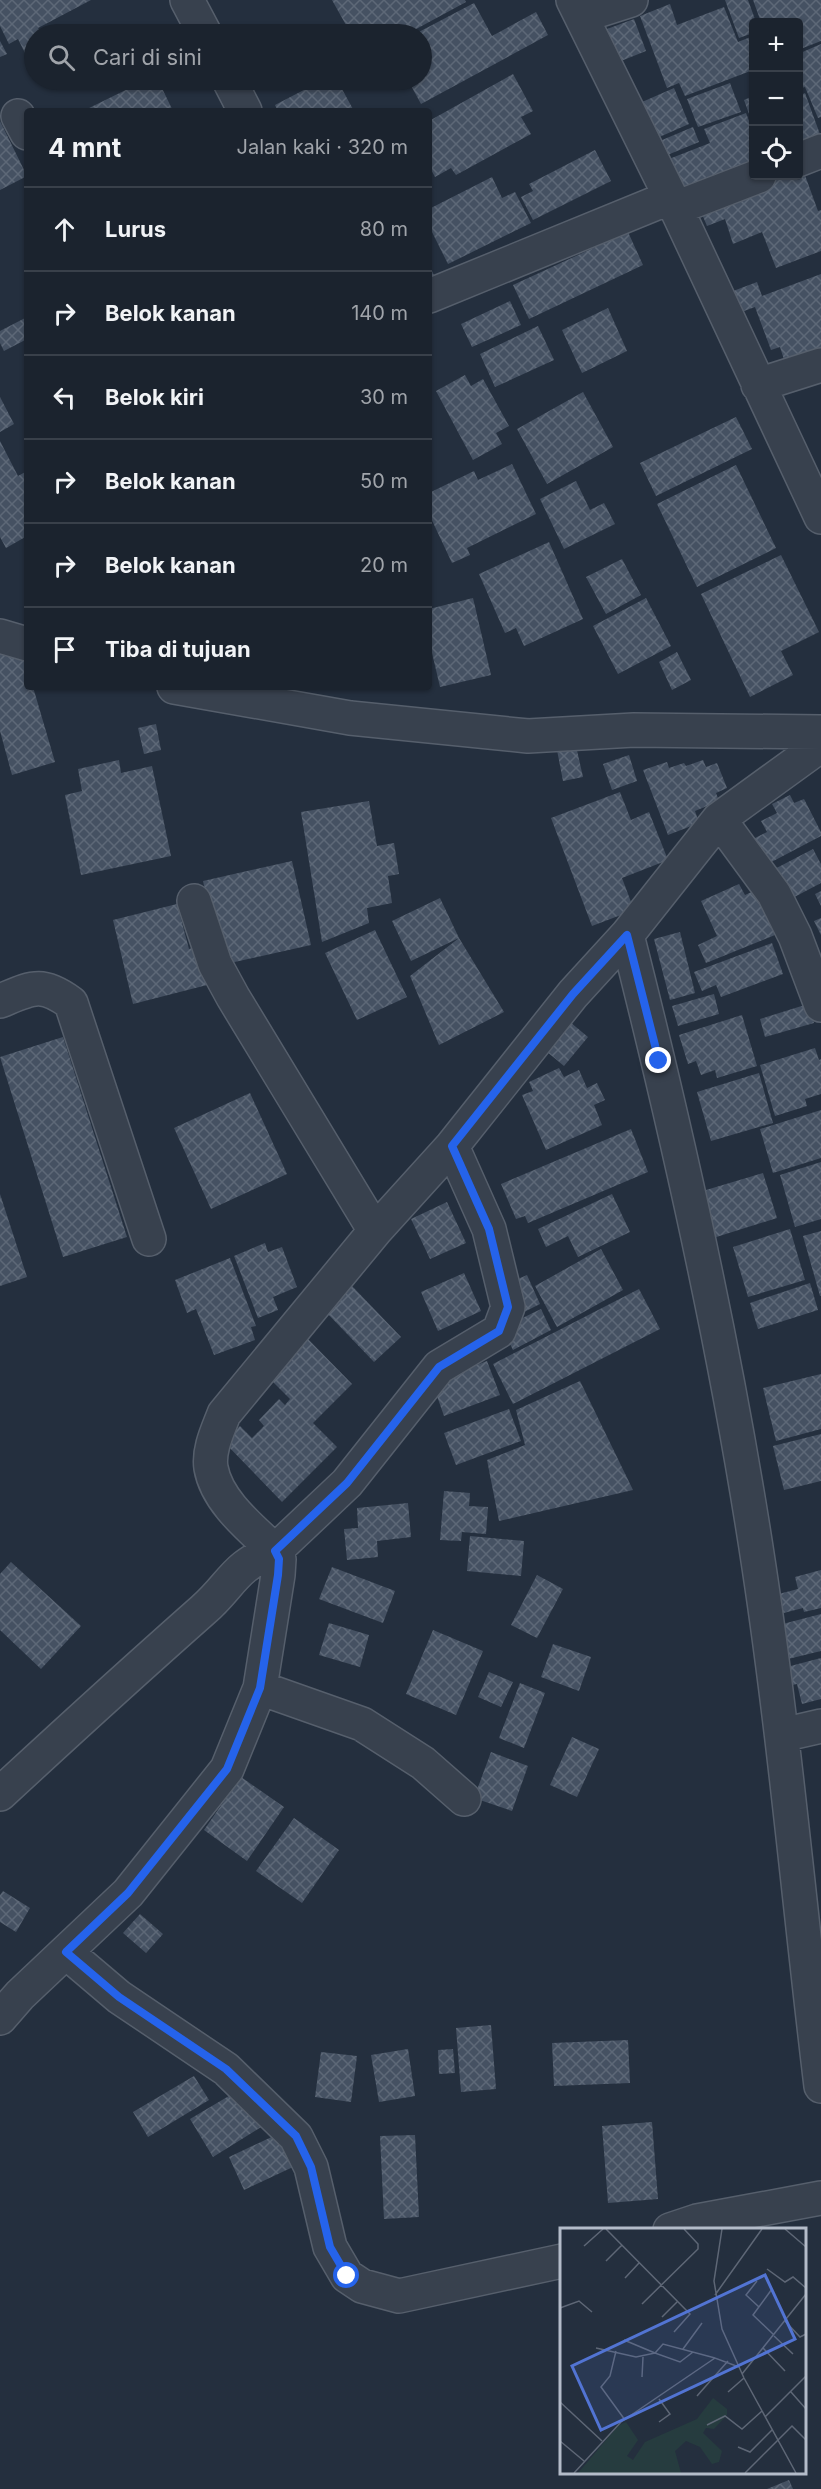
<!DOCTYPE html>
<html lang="id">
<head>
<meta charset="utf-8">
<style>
	:root { --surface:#1b232e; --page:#282f3a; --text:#f1f3f6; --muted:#a0a4aa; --line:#39404a }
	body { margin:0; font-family:Inter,sans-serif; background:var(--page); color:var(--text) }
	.controls { position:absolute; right:18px; top:18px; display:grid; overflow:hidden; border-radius:6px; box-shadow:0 2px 4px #0004 }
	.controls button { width:54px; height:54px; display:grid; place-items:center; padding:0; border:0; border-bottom:2px solid var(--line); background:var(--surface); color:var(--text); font:30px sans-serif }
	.stop { position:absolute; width:18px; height:18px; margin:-14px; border:4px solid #2563eb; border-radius:50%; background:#fff }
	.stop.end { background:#2563eb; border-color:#fff; box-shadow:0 2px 6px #0008 }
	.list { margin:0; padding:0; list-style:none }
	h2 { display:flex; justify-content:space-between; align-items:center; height:78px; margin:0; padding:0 24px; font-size:26px }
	h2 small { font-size:20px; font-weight:400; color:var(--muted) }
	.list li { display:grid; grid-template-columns:39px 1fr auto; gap:18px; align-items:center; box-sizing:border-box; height:84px; padding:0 24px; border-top:2px solid var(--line) }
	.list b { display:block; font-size:22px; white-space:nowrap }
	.list em { font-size:20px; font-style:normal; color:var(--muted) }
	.icon { flex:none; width:33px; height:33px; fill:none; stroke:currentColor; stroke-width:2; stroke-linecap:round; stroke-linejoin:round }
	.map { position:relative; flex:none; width:821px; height:2489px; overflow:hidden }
	.search { position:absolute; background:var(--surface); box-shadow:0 2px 4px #0004; left:24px; top:24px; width:408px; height:66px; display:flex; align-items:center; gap:15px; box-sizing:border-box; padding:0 21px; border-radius:33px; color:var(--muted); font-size:22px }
	.panel { position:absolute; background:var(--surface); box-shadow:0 2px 4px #0004; left:24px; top:108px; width:408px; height:582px; border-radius:6px }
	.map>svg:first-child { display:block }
	.building { fill:url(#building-cross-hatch) }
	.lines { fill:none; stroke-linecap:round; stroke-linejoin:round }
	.minor-casing { stroke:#565f6c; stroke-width:36 }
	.minor { stroke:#38414e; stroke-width:33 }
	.route { stroke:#2563eb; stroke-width:8 }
	.inset-road { fill:none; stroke:#5e6776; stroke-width:1.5 }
	.view { fill:#5274d3; fill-opacity:0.15; stroke:#5274d3; stroke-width:3 }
	.inset-edge { fill:none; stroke:#b4bcc9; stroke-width:3 }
</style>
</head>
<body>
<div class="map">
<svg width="821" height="2489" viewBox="0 0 821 2489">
	<defs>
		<pattern id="building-cross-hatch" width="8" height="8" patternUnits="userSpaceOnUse" patternTransform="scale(1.5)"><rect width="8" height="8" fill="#455162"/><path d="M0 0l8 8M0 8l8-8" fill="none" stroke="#5d6877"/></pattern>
	</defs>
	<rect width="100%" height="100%" fill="#242f3e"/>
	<path class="building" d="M0,0h91l-53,28 4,6h-8v17l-8,4 -8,-16 -9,5 -9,-18z
		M332,0h133l1,2 -59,32h-56z
		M725,0h23l8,22h-3v11l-14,5z
		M753,0h68v41l-23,9v-28h-37z
		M474,3l18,33 44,-24 12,23 -127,69 -13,-24h14v-46h-7z
		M670,4l7,21 47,-18 14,35 15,-6v34l-68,26 -6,-13 -12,5 -27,-72z
		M634,19l12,32 -35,14 -12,-33z
		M0,41l7,13 -7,3z
		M821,44v73l-3,1 -13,-31 -7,2v-35z
		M513,74l20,37 -12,6 10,17 -75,41 -5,-7 -16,9 -6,-11v-35l2,-1 -2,-9z
		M146,80h12l15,31h-90z
		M323,80h14l17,31h-76l-3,-6z
		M730,83l11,29 -43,15 -11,-28z
		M674,88l15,36 -41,18 -15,-36z
		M805,93l16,44 -23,9v-50z
		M753,96v29l-9,-25z
		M746,113l7,18v35l-70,27 -14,-34 41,-16 -6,-14z
		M0,121l27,55 -27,14z
		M693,127l6,15 -39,16 -5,-15z
		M595,150l16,31 -78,39 -12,-23 12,-6 -4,-7z
		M802,167l16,44 3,-1v41l-45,17 -14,-36 -29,12 -8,-25 -18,7 -8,-19 80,-31h19z
		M492,177l10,21 13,-6 16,31 -83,41 -19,-38v-17z
		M628,232l15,33 -114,54 -16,-34z
		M429,264l7,16 -7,3z
		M821,274v79l-35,13 -6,-19 -9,3 -16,-43 -27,10 -8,-21 37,-14 5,14z
		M510,301l11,24 -49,22 -11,-23z
		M608,308l19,43 -45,22 -20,-43z
		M27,317v22l-23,12 -4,-8v-12z
		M538,326l16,34 -59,27 -15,-33z
		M465,375l6,11 12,-7 26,47 -13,7 6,11 -29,16 -37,-69z
		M583,392l30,55 -66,37 -30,-55z
		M0,397l14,27 -14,8z
		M736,417l16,32 -96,47 -16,-33z
		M0,441l18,35 9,-5v65l-21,12 -6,-11z
		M512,464l24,50 -69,34 3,7 -18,8 -23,-49v-21l45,-22 4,9z
		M736,465l40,83 -79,39 -40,-83z
		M576,481l14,29 14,-7 11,21 -51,25 -24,-50z
		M549,542l34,77 -59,27 -8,-18 -11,5 -26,-59z
		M781,555l38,77 -38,19 12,24 -43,22 -49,-103z
		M622,559l19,36 -35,19 -20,-37z
		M473,598l18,77 -51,12 -11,-47v-31z
		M646,598l25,48 -53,28 -25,-48z
		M0,649l27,9v29h6l22,75 -43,13 -12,-44z
		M677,652l14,28 -19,10 -13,-28z
		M156,724l5,26 -17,4 -6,-26z
		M576,746l7,31 -20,4 -6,-31z
		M629,755l8,26 -25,9 -9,-26z
		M119,760l2,13 31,-7 19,90 -90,19 -16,-80 17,-4 -4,-22z
		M703,760l3,7 11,-4 10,25 -11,5 3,8 -24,10 4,12 -31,12 -25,-65 24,-8 2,6 15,-5 2,3z
		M620,792l11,28 18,-8 19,48 -46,18 12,32 -42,16 -41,-108z
		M790,795l4,8 10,-4 17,33v4l-59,31 -13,-26 18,-9 -6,-11 16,-8 -5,-9z
		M369,801l8,45 17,-3 5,31 -11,2 4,27 -25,5 2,15 -47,19 -21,-130z
		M813,849l8,15v19l-38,20 -16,-30z
		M292,861l19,84 -90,20 -18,-84z
		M739,884l6,11 9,-4 21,44 -69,28 -8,-18 19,-9 -16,-35z
		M821,891v15l-6,-12z
		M440,898l19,40 -48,23 -19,-40z
		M177,904l12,45 9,-3 9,39 -74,19 -20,-84z
		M821,918v17l-7,-14z
		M375,930l32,67 -50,23 -32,-67z
		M680,932l15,61 -25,7 -16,-61z
		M459,938l45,74 -65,33 -29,-69z
		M772,943l11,31 -62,23 -5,-12 -14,6 -8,-19z
		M714,994l5,20 -41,12 -6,-20z
		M808,1004l6,19 -49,14 -5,-18z
		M742,1015l15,51 -40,12 -2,-8 -14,5 -5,-14 -8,3 -9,-29z
		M564,1017l24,20 -24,29 -24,-20z
		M63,1037l64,200 -64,20 -63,-200z
		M815,1048l4,12 2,-1v35l-16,5 2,7 -32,10 -15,-51z
		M559,1068l5,9 15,-7 8,18 10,-5 8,17 -11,5 8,20 -56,25 -24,-55 11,-4 -4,-9z
		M759,1073l14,50 -62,18 -14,-49z
		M250,1093l37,81 -76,35 -37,-81z
		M821,1110v48l-48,15 -13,-44z
		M631,1129l17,43 -120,51 -3,-7 -9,3 -15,-35z
		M821,1162v57l-26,8 -15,-52z
		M763,1173l14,45 -67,21 -14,-46z
		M0,1194l27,83 -27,9z
		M612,1194l18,38 -52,25 -10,-21 -22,11 -8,-18z
		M447,1202l19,41 -36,16 -19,-40z
		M790,1229l15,51 -57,17 -15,-50z
		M821,1231v65h-1l-17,-60z
		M265,1243l3,9 14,-5 15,40 -24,10 5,13 -20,8 -24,-62z
		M601,1249l22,41 -66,37 -22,-41z
		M230,1258l26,68 -5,1 4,13 -41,15 -18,-46 -9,4 -12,-33z
		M464,1273l17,38 -43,20 -17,-39z
		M527,1275l13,29 -20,10 -13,-30z
		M810,1283l8,27 -60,19 -8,-26z
		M352,1286l49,51 -27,25 -48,-50z
		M639,1289l21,40 -147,75 -20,-40z
		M541,1309l10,21 -38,20 -11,-22z
		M306,1337l46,47 -39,39 24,24 -55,55 -58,-60 16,-16 12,12 12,-12 -5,-6 20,-21 6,6 5,-6 -23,-23z
		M487,1361l13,34 -56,21 -12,-34z
		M821,1374v55l-45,12 -13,-53z
		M580,1381l53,109 -134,31 -12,-61 38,-15 -9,-35z
		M509,1409l12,32 -65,24 -12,-32z
		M821,1434v47l-37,9 -11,-44z
		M444,1491l26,2 -1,13 19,1 -2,27 -24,-2 -1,9 -21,-1z
		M408,1503l3,34 -34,4 1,16 -31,3 -3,-31 14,-1 -1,-20z
		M470,1536l54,5 -3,35 -54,-5z
		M11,1562l70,64 -40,43 -41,-39v-56z
		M332,1567l63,24 -12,32 -64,-24z
		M821,1570v38l-17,4 -1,-4 -31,8 -5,-19 31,-8 -3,-12z
		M537,1575l26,14 -26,49 -26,-13z
		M821,1614v37l-37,9 -9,-34z
		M329,1623l40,12 -9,32 -41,-12z
		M433,1630l50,21 -27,64 -50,-21z
		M553,1644l38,13 -12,34 -38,-14z
		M821,1658v41l-19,5 -5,-20 -13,3 -5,-18z
		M489,1672l24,10 -12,25 -23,-10z
		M520,1683l25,10 -21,55 -25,-10z
		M572,1737l27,12 -22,48 -27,-12z
		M491,1752l37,14 -16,45 -38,-13z
		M241,1777l43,30 -37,54 -43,-31z
		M294,1818l45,32 -37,53 -46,-32z
		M3,1891l27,17 -14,24 -16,-10v-27z
		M140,1914l23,20 -17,19 -23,-20z
		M491,2025l5,64 -35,3 -5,-64z
		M628,2040l2,43 -76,3 -2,-43z
		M408,2049l7,47 -36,6 -8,-47z
		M453,2049l2,24 -16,1 -1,-24z
		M321,2052l36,4 -6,46 -36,-5z
		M194,2076l15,24 -61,37 -15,-25z
		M244,2087l22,37 -53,33 -23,-38z
		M652,2122l6,77 -50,4 -6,-77z
		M278,2134l15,33 -49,23 -15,-33z
		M415,2135l4,82 -35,2 -4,-83z
		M789,2480l4,9h-26z"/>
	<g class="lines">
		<defs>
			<path id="minor" d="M187,0l18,34
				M573,0l103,208 145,309
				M581,16l50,-16
				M229,80l16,31
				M18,116l9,17
				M798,160l23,-9
				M676,208l83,-32
				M429,296l242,-99
				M758,385l63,-20
				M0,636l27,8
				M174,687l176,31 178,18 106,-6 187,2
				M821,745l-102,74 -92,116c53,209 100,419 132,632 26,172 41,346 62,519
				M719,819l55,75 21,42 26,69
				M194,901l21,63 18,33 142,234
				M0,1001c32,-13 41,-20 71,2l78,236
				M260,1688l102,36 61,39 41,36
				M782,1735l39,-9
				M0,1794c67,-62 134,-123 203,-184 29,-25 31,-45 72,-59 -23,-22 -58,-49 -64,-83 -3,-18 7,-38 13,-54l151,-183 77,-85 121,-152 54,-59
				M66,1952l53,45 107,72 70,68 15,30 19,80 17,29 15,10 37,10 163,-35
				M0,2018l20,-23 108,-102 99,-124 33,-81 18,-113 1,-16 -4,-8 72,-68 92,-116 60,-36 9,-24 -19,-78 -37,-83
				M670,2230l27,-9 124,-23"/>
		</defs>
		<use href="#minor" class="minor-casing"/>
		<use href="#minor" class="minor"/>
	</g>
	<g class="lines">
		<path class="route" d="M347,2276l-17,-29 -19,-80 -15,-31 -70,-67 -107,-72 -53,-45 62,-59 99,-124 33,-81 18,-113 1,-16 -4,-8 72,-68 92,-116 60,-36 9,-24 -19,-78 -37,-83 121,-152 54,-59 32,126"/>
	</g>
	<g transform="translate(560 2228)">
		<rect width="246" height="246" fill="#242f3e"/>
		<path d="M153,170l14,11v6l-13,14 -8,-1 -3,5 19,18 -3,11 -7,2 -12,-17 -14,-6 -11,10 6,22h-103l41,-48 7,-3 12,18 -11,16 6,4 12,-18 52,-23z" fill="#263c3f"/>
		<path class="inset-road" d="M46,1l84,85 -16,18M162,1l-8,52 8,48 22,49 52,95M225,1l21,18M24,18l19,-17M46,33l16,-16M207,41l18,13 8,-5 13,11M65,50l14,-15M197,53l-11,14 13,12M212,61l-19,26 21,20M155,67l47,-66M82,76l56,-55v-5l-14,-15M0,80l19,-7 13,11M102,89l15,-15M225,93l15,16 6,-3M214,108l19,18M64,112l31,13 8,-9 52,14M36,120l40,9 19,-4 25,9 13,-10M203,120l22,23M123,121l19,-26M56,123l-6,25 -9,11 24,33M182,146l64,-80M82,149l1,-20M168,164l16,-14M231,164l15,17M137,168l31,-35M99,171l11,15 -11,8M0,174l42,39M205,189l41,-41M147,197l18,-9 17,13 20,-18M0,213l24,20M178,219l12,5 22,-22M14,245l47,-51 94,-64 24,9M185,245l47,-47 14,14"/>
		<path class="view" d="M205,47l30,64 -194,91 -29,-64z"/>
		<rect width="246" height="246" class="inset-edge"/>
	</g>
</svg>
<div class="controls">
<button>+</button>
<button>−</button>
<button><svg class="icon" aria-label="locate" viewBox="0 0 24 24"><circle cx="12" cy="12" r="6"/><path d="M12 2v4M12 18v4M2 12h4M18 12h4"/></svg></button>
</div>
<div class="stop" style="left:347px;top:2276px"></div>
<div class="stop end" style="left:659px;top:1061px"></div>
<div class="search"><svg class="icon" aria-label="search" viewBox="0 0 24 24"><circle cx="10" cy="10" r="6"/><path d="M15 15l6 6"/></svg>Cari di sini</div>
<section class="panel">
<h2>4 mnt<small>Jalan kaki · 320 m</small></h2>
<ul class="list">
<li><svg class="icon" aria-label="ahead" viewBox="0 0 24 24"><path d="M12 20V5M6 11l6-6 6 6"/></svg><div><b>Lurus</b></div><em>80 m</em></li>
<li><svg class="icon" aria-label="right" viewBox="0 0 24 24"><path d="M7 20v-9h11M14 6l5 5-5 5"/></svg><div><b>Belok kanan</b></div><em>140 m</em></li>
<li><svg class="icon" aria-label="left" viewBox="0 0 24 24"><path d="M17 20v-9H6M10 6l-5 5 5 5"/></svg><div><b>Belok kiri</b></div><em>30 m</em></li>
<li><svg class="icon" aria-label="right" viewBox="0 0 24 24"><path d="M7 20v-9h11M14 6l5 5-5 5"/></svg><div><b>Belok kanan</b></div><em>50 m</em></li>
<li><svg class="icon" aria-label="right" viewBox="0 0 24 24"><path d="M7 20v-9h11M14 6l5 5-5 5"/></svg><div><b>Belok kanan</b></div><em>20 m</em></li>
<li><svg class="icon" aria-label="arrive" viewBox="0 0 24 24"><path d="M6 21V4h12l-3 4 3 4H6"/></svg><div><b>Tiba di tujuan</b></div></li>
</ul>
</section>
</div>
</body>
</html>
